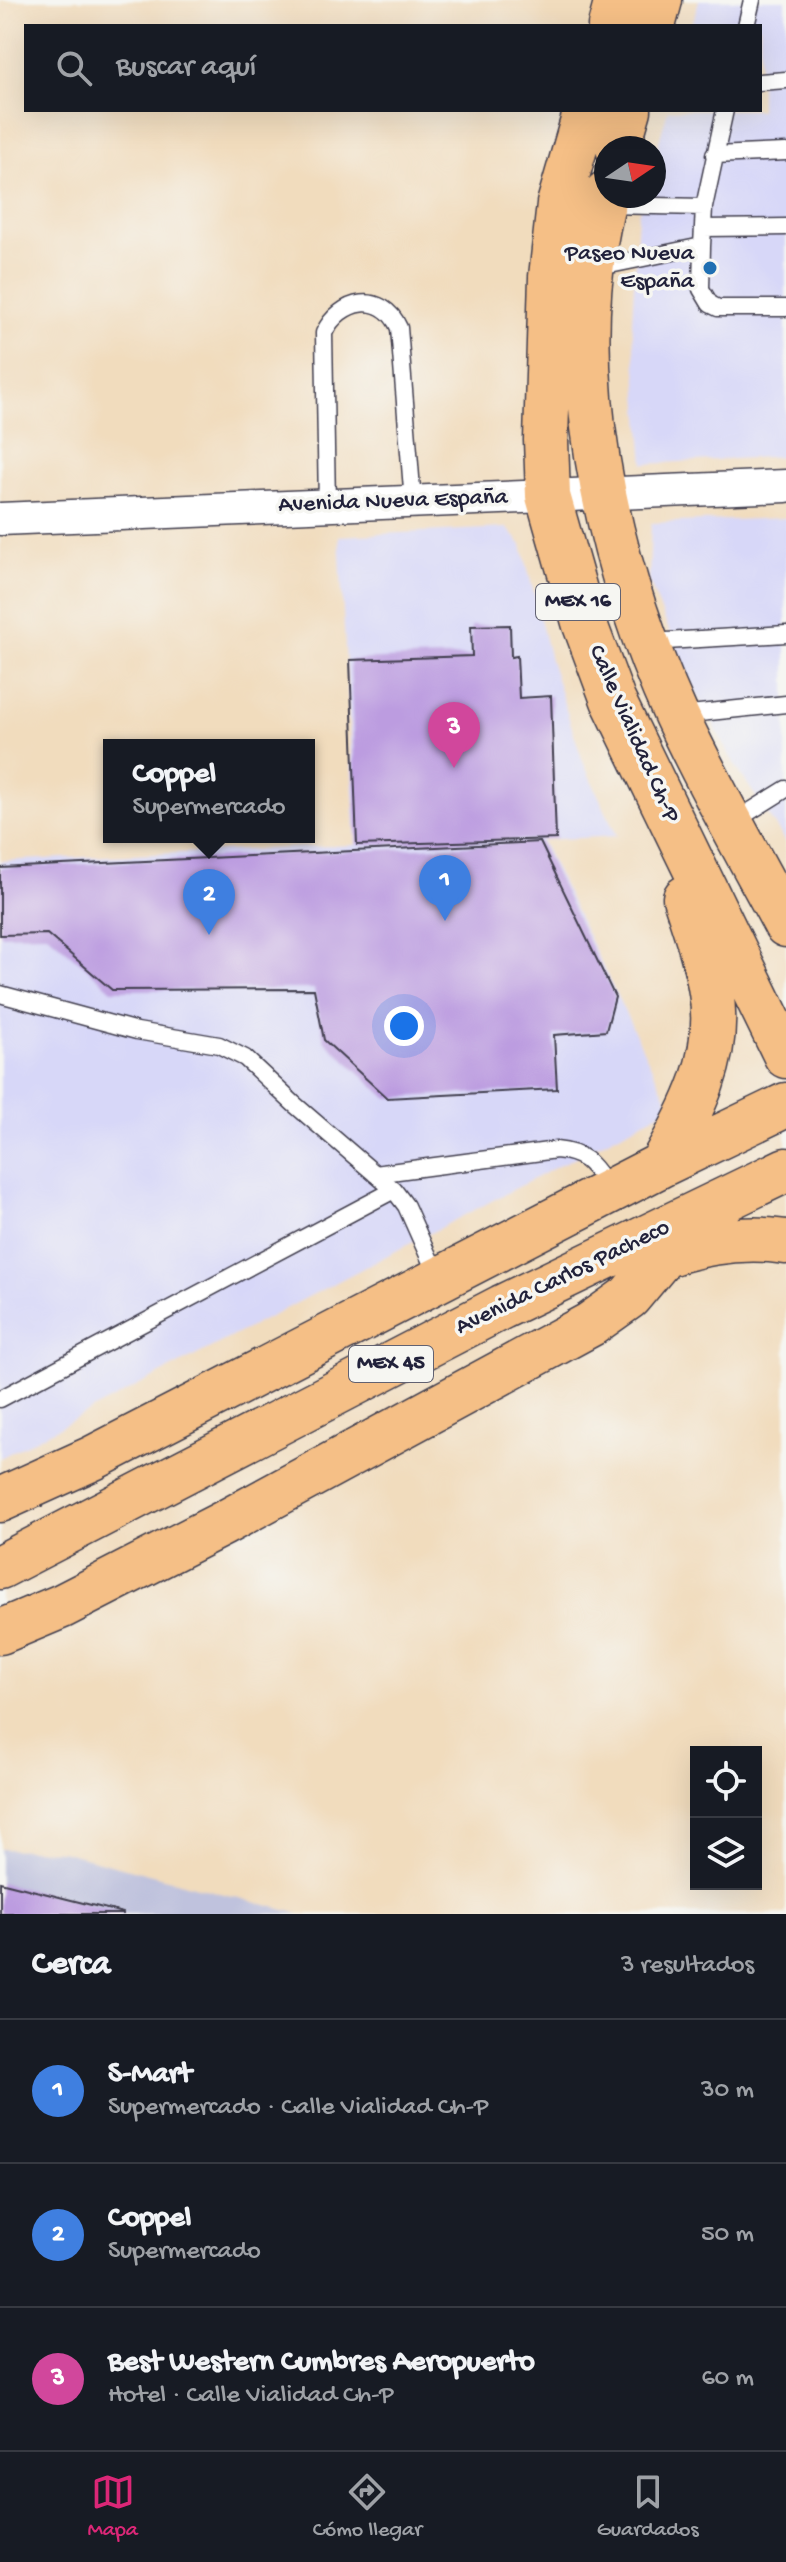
<!DOCTYPE html>
<html lang="es">
<head>
<meta charset="utf-8">
<style>
	:root { --surface:#171b24; --page:#242831; --text:#f1f3f6; --muted:#9ea1a6; --line:#363941; --accent:#db2777 }
	body { margin:0; font-family:"Gochi Hand",sans-serif; background:var(--page); color:var(--text) }
	.controls { position:absolute; right:24px; bottom:24px; display:grid; overflow:hidden; border-radius:0px; box-shadow:0 8px 32px #0002 }
	.controls button { width:72px; height:72px; display:grid; place-items:center; padding:0; border:0; border-bottom:2px solid var(--line); background:var(--surface); color:var(--text); font:40px sans-serif }
	.compass { position:absolute; left:594px; top:136px; width:72px; height:72px; border-radius:50%; background:var(--surface); box-shadow:0 8px 32px #0002; rotate:77deg }
	.you { position:absolute; left:404px; top:1026px; width:28px; height:28px; margin:-20px; border:6px solid #fff; border-radius:50%; background:#1a73e8; box-shadow:0 0 0 12px #1a73e833 }
	.badge { display:grid; place-items:center; width:52px; height:52px; border-radius:50%; background:var(--accent); color:#fff; font-size:26px; font-weight:700 }
	.pin { position:absolute; translate:-50% -66px; filter:drop-shadow(0 2px 4px #0008) }
	.pin::after { content:''; position:absolute; top:42px; width:28px; height:24px; background:inherit; clip-path:polygon(0 0,100% 0,50% 100%) }
	.popup { position:absolute; left:103px; top:739px; width:212px; height:104px; box-sizing:border-box; display:grid; place-content:center; border-radius:0px; background:var(--surface); filter:drop-shadow(0 2px 6px #0005); font-size:26px; white-space:nowrap; color:var(--muted) }
	.popup b { font-size:30px; color:var(--text) }
	.popup::after { content:''; position:absolute; left:50%; top:100%; margin-left:-16px; border:16px solid transparent; border-top-color:var(--surface) }
	.list { margin:0; padding:0; list-style:none }
	h2 { display:flex; justify-content:space-between; align-items:center; height:104px; margin:0; padding:0 32px; font-size:34px }
	h2 small { font-size:26px; font-weight:400; color:var(--muted) }
	.list li { display:grid; grid-template-columns:52px 1fr auto; gap:24px; align-items:center; box-sizing:border-box; height:144px; padding:0 32px; border-top:2px solid var(--line) }
	.list b { display:block; font-size:30px; white-space:nowrap }
	.list p { margin:0; font-size:26px; white-space:nowrap; color:var(--muted) }
	.list em { font-size:26px; font-style:normal; color:var(--muted) }
	.icon { flex:none; width:44px; height:44px; fill:none; stroke:currentColor; stroke-width:2; stroke-linecap:round; stroke-linejoin:round }
	.map { position:relative; flex:none; width:786px; height:1914px; overflow:hidden }
	.search { position:absolute; background:var(--surface); box-shadow:0 8px 32px #0002; left:24px; right:24px; top:24px; height:88px; display:flex; align-items:center; gap:20px; box-sizing:border-box; padding:0 28px; border-radius:0px; color:var(--muted); font-size:30px }
	.sheet { height:536px; background:var(--surface) }
	nav { display:flex; justify-content:space-around; align-items:center; box-sizing:border-box; height:112px; border-top:2px solid var(--line); background:var(--surface); font-size:22px; color:var(--muted) }
	nav a { display:grid; justify-items:center; gap:4px }
	nav .on { color:var(--accent) }
	.map>svg:first-child { display:block }
	.built { fill:#d7d7f8 }
	.industrial { fill:#bfc2dd }
	.building { fill:#bc9ce0 }
	.lines { fill:none; stroke-linecap:round; stroke-linejoin:round }
	.service-casing { stroke:#413e4e; stroke-width:19 }
	.minor-casing { stroke:#413e4e; stroke-width:35 }
	.primary-casing { stroke:#413e4e; stroke-width:47 }
	.service { stroke:#fff; stroke-width:16 }
	.minor { stroke:#fff; stroke-width:32 }
	.primary { stroke:#f5bf86; stroke-width:44 }
	.poi-dot { fill:#1f6fb2; stroke:#f6f6f2; stroke-width:3 }
	.labels { text-anchor:middle; dominant-baseline:central; stroke-width:7; stroke-linejoin:round; paint-order:stroke }
	.shield { fill:#f6f6f2; stroke:#626272; stroke-width:2 }
	.shield-label { font-size:22px; font-weight:bold; fill:#22223b }
	.poi-label { font-size:24px; fill:#22223b; stroke:#f6f6f2; text-anchor:end }
	.street-label { font-size:24px; fill:#22223b; stroke:#f6f6f2 }
</style>
</head>
<body>
<div class="map">
<svg width="786" height="1914" viewBox="0 0 786 1914">
	<rect width="100%" height="100%" fill="#f6f6f2"/>
	<filter id="ink" filterUnits="userSpaceOnUse"><feTurbulence type="fractalNoise" baseFrequency=".0125" numOctaves="2"/><feDisplacementMap in="SourceGraphic" scale="16" xChannelSelector="R" yChannelSelector="G"/><feConvolveMatrix kernelMatrix="1 2 1 2 8 2 1 2 1" color-interpolation-filters="sRGB"/></filter>
	<filter id="wash" filterUnits="userSpaceOnUse"><feTurbulence type="fractalNoise" baseFrequency=".006" numOctaves="4" result="noise"/><feDisplacementMap in="SourceGraphic" scale="32" xChannelSelector="R" yChannelSelector="G"/><feGaussianBlur stdDeviation="1.8" result="paint"/><feColorMatrix in="noise" values="0 0 0 0 0 0 0 0 0 0 0 0 0 0 0 0 0 1.4 0 .05"/><feComposite in="paint" operator="in"/></filter>
	<g filter="url(#wash)">
		<rect width="100%" height="100%" fill="#f1dcbd"/>
		<path class="built" d="M699,0h87v456l-142,8 -12,-142 6,-107 6,-19h10v-37l14,-49h92v-84h-68z
			M786,518v324l-51,-77 -48,-90 -38,-94 2,-58z
			M507,528l15,17 28,115 33,102 34,74 -76,4 130,267 -671,351v-597l356,-16 -17,-309z"/>
		<path class="industrial" d="M0,1849l61,2 239,63h-300z"/>
		<g id="blocks">
			<path class="building" d="M510,625l1,32 6,-1 2,42 32,-2 5,143 -199,6 -7,-185 122,-4 -1,-30z
				M540,842l75,155 -9,34 -52,4 3,54 -170,9 -63,-58 -10,-51 -202,1 -65,-56 -47,1v-67z
				M0,1882l123,31v1h-123z"/>
		</g>
	</g>
	<g filter="url(#ink)">
		<use href="#blocks" fill-opacity="0" stroke="#413e4e" stroke-width="2"/>
		<g class="lines">
			<defs>
				<path id="service" d="M746,26l6,-26
					M760,82l26,-2
					M725,110l-21,97 -2,39 -1,43 9,15 8,4h68
					M714,155l72,-3
					M605,205l99,2
					M703,228l83,-1
					M595,268l107,-22
					M327,505l-3,-172c16,-34 58,-43 75,-5l14,174
					M649,642l137,-8
					M680,715l106,-11
					M733,822l53,-33
					M0,994l137,37 82,14 26,13 49,46 100,86 12,16 33,74
					M375,1174l181,-24c32,3 37,16 54,40
					M0,1399l394,-209"/>
				<path id="minor" d="M0,519l786,-33"/>
				<path id="primary" d="M610,26l7,-26
					M653,26l7,-26
					M586,110l-27,94 -8,73 -5,163 2,56 36,126 29,78 173,356
					M618,148l11,-38
					M606,193c-46,167 0,367 70,522 33,71 73,141 110,210
					M661,1165c31,-53 61,-109 50,-173 -5,-32 -16,-63 -26,-94
					M644,1264c43,-20 95,-29 142,-22
					M0,1500l93,-42 568,-293 125,-60
					M0,1567l502,-260 284,-137
					M0,1632l62,-26 160,-82 369,-200 38,-27 36,-43"/>
			</defs>
			<use href="#service" class="service-casing"/>
			<use href="#minor" class="minor-casing"/>
			<use href="#primary" class="primary-casing"/>
			<use href="#service" class="service"/>
			<use href="#minor" class="minor"/>
			<use href="#primary" class="primary"/>
		</g>
	</g>
	<circle class="poi-dot" cx="710" cy="268" r="8"/>
	<g class="labels">
		<g class="shield">
			<rect x="536" y="584" width="84" height="36" rx="6"/>
			<rect x="349" y="1346" width="84" height="36" rx="6"/>
		</g>
		<g class="shield-label">
			<text x="578" y="602">MEX 16</text>
			<text x="391" y="1364">MEX 45</text>
		</g>
		<g class="poi-label">
			<text x="694" y="254">Paseo Nueva<tspan x="694" dy="28">España</tspan></text>
		</g>
		<g class="street-label">
			<text transform="translate(393 502) rotate(-2)">Avenida Nueva España</text>
			<text transform="translate(633 734) rotate(66)">Calle Vialidad Ch-P</text>
			<text transform="translate(563 1278) rotate(-26)">Avenida Carlos Pacheco</text>
		</g>
	</g>
</svg>
<div class="controls">
<button><svg class="icon" aria-label="locate" viewBox="0 0 24 24"><circle cx="12" cy="12" r="6"/><path d="M12 2v4M12 18v4M2 12h4M18 12h4"/></svg></button>
<button><svg class="icon" aria-label="layers" viewBox="0 0 24 24"><path d="M12 4l9 5-9 5-9-5zM3 14l9 5 9-5"/></svg></button>
</div>
<svg class="compass" viewBox="-18 -18 36 36"><path d="M0-13l5 13h-10z" fill="#e53935"/><path d="M0 13l5-13h-10z" fill="#9ea1a6"/></svg>
<div class="you"></div>
<div class="pin badge" style="left:445px;top:921px;background:#3f7fe0">1</div>
<div class="pin badge" style="left:209px;top:935px;background:#3f7fe0">2</div>
<div class="popup"><b>Coppel</b>Supermercado</div>
<div class="pin badge" style="left:454px;top:768px;background:#d1479c">3</div>
<div class="search"><svg class="icon" aria-label="search" viewBox="0 0 24 24"><circle cx="10" cy="10" r="6"/><path d="M15 15l6 6"/></svg>Buscar aquí</div>
</div>
<section class="sheet">
<h2>Cerca<small>3 resultados</small></h2>
<ul class="list">
<li><span class="badge" style="background:#3f7fe0">1</span><div><b>S-Mart</b><p>Supermercado · Calle Vialidad Ch-P</p></div><em>30 m</em></li>
<li><span class="badge" style="background:#3f7fe0">2</span><div><b>Coppel</b><p>Supermercado</p></div><em>50 m</em></li>
<li><span class="badge" style="background:#d1479c">3</span><div><b>Best Western Cumbres Aeropuerto</b><p>Hotel · Calle Vialidad Ch-P</p></div><em>60 m</em></li>
</ul>
</section>
<nav>
<a class="on"><svg class="icon" aria-label="map" viewBox="0 0 24 24"><path d="M3 6l6-2 6 2 6-2v14l-6 2-6-2-6 2zM9 4v14M15 6v14"/></svg>Mapa</a>
<a><svg class="icon" aria-label="directions" viewBox="0 0 24 24"><path d="M12 3l9 9-9 9-9-9zM9 14v-3h6M13 9l2 2-2 2"/></svg>Cómo llegar</a>
<a><svg class="icon" aria-label="saved" viewBox="0 0 24 24"><path d="M7 4h10v16l-5-4-5 4z"/></svg>Guardados</a>
</nav>
</body>
</html>
